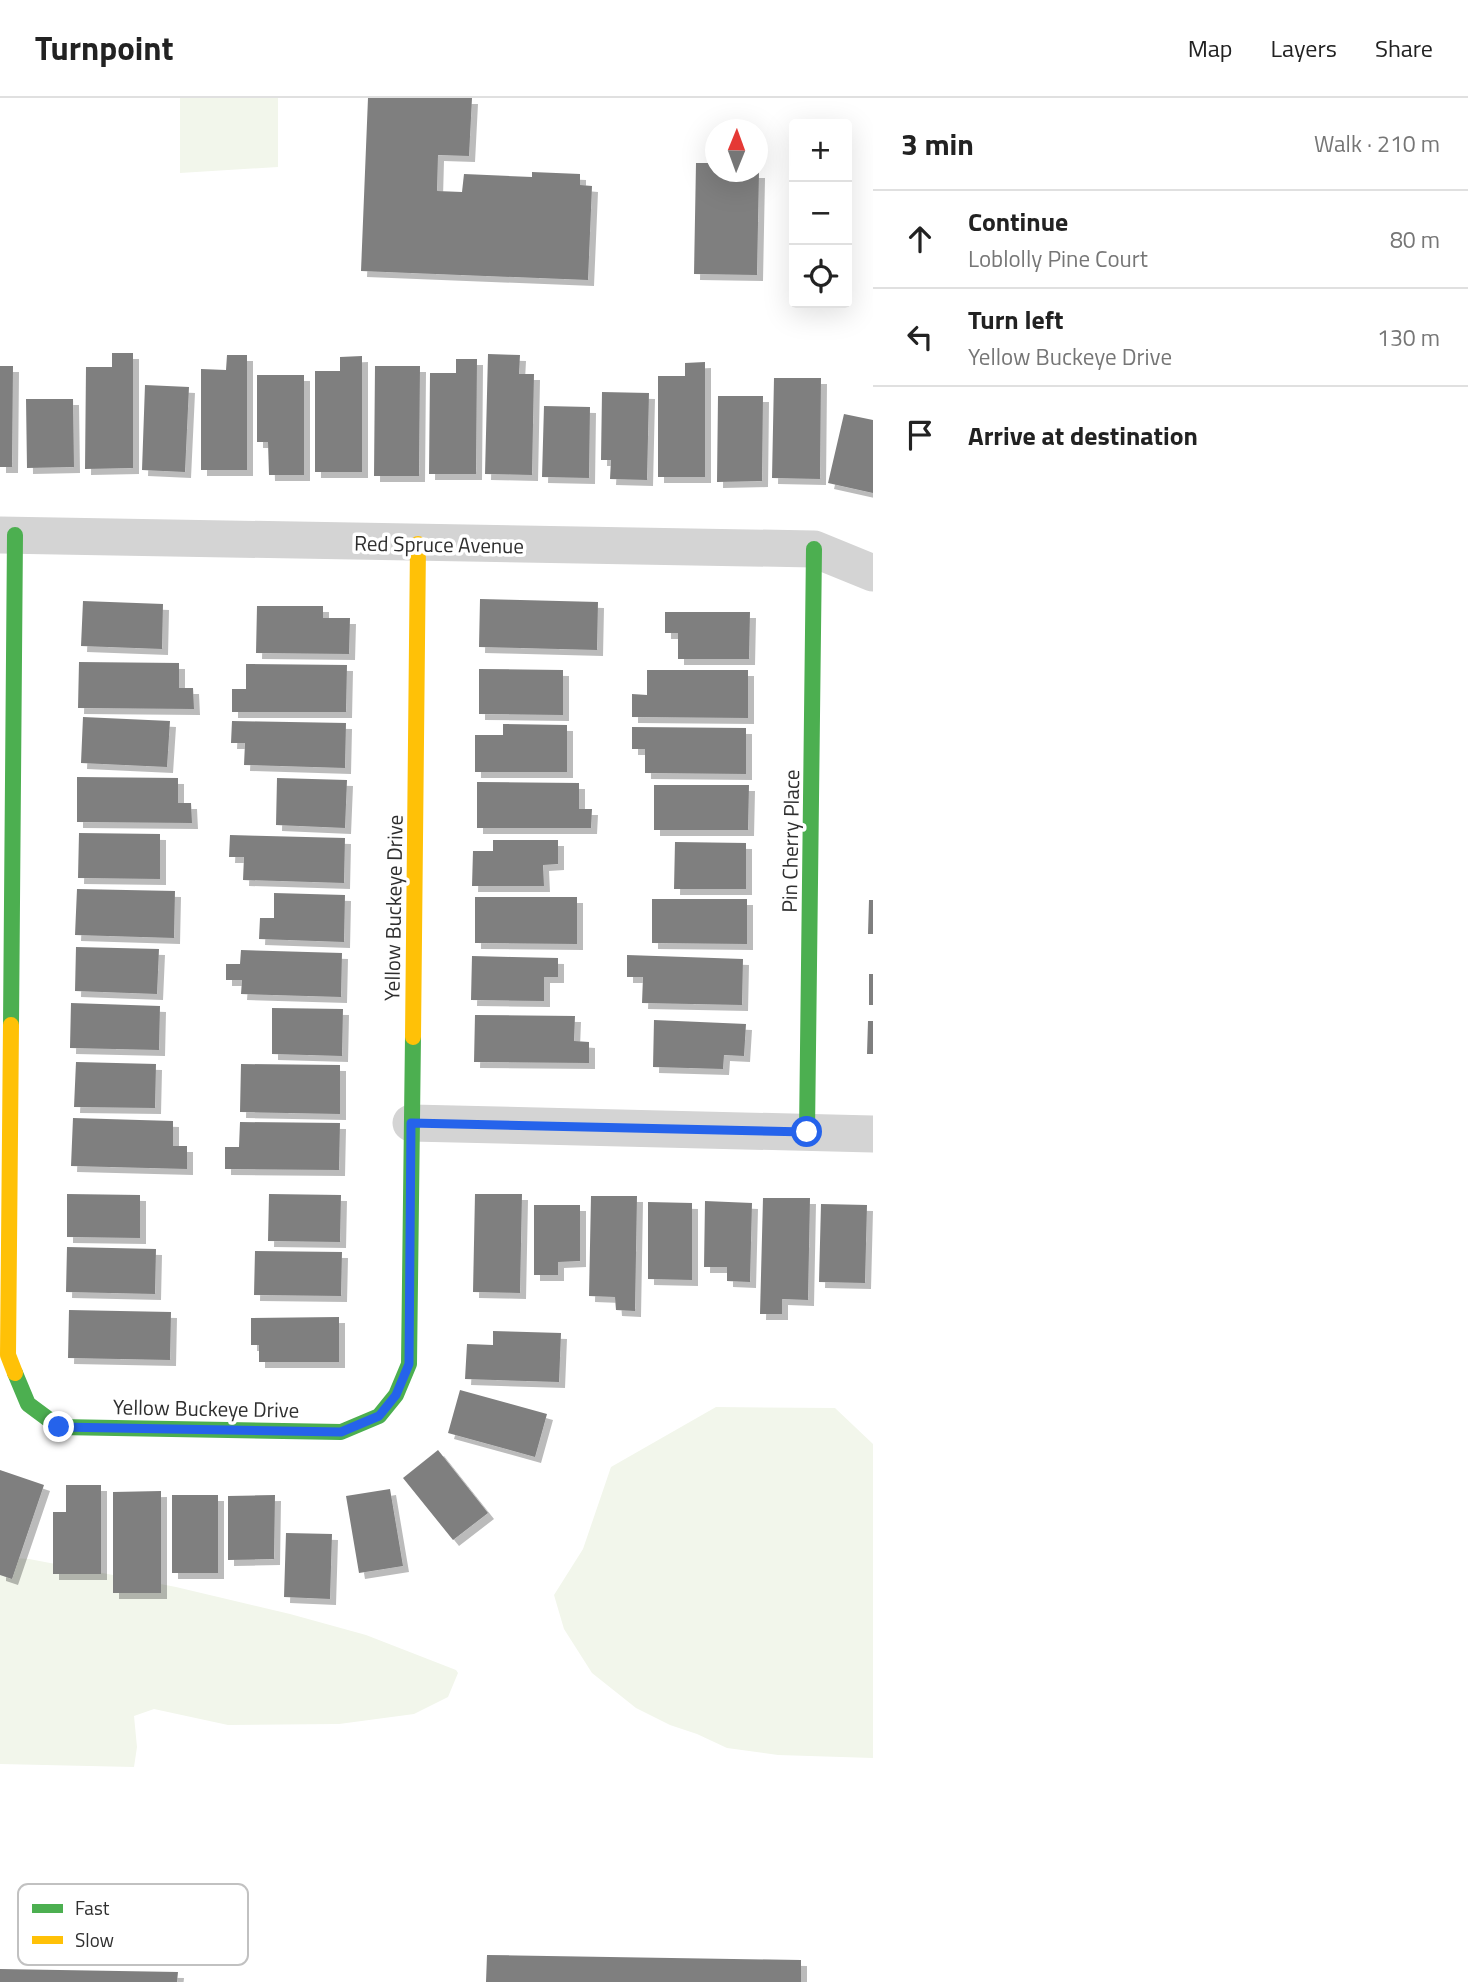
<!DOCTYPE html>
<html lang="en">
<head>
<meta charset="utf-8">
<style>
	:root { --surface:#fff; --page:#f6f6f6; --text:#222; --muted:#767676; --line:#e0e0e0 }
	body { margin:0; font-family:"Titillium Web",sans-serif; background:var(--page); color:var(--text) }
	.controls { position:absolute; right:21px; top:21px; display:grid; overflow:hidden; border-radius:7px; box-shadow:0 7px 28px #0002 }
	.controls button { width:63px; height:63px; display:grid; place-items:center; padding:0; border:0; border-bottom:2px solid var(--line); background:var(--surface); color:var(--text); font:35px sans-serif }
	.compass { position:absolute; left:705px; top:21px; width:63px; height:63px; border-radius:50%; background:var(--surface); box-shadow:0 7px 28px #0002; rotate:1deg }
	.stop { position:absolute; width:21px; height:21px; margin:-16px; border:5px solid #2563eb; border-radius:50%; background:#fff }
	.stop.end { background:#2563eb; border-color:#fff; box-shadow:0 2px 7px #0008 }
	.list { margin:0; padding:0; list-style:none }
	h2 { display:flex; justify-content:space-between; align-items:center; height:91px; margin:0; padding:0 28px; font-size:30px }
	h2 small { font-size:23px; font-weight:400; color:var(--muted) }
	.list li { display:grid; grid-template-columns:46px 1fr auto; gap:21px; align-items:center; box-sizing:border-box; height:98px; padding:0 28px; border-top:2px solid var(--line) }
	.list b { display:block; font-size:26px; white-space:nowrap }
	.list p { margin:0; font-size:23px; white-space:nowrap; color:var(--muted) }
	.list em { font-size:23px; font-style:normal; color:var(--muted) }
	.icon { flex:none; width:38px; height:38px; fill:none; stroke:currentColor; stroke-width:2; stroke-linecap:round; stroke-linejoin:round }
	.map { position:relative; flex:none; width:873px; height:1884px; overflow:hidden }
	header { display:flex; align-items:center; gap:42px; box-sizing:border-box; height:98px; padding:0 35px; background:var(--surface); border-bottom:2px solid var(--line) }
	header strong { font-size:33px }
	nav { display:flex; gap:38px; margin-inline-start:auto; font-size:24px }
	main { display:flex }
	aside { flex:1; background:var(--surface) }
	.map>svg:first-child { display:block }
	.green { fill:#f2f6eb }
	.building { fill:#7f7f7f; filter:url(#shadow) }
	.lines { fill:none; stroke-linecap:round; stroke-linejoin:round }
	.street { stroke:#d4d4d4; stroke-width:37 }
	.fast { stroke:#4caf50; stroke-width:16 }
	.slow { stroke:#ffc107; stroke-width:16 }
	.route { stroke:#2563eb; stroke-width:9 }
	.labels { text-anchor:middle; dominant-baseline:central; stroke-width:7; stroke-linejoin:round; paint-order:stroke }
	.street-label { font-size:21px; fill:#2f2f2f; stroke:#fff }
	.key { fill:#fff; stroke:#c1c1c1; stroke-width:2 }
	.key-label { font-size:19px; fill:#2f2f2f }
</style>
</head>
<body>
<header>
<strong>Turnpoint</strong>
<nav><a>Map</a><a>Layers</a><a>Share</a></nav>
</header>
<main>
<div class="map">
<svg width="873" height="1884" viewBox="0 0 873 1884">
	<defs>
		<filter id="shadow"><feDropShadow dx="6" dy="6" stdDeviation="0" flood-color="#0004"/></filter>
	</defs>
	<rect width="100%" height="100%" fill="#fff"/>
	<path class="green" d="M180,0h98v69l-98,6z
		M716,1309l119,1 38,36v314l-95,-3 -51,-7 -30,-14 -27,-9 -34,-17 -44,-35 -28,-44 -10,-34 29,-46 28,-82z
		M0,1459l29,2 147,28 114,27 76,21 90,35 2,3 -10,24 -34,17 -75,10 -111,1 -74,-16 -20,7 3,31 -3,20 -134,-3z"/>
	<path class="building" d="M368,0h104l-3,58 -31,-1 -1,36 25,1 2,-18 68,3v-5l48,2v11l12,1 -4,94 -227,-9z
		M696,65h20v9h43l-2,103 -63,-1z
		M112,255h21v115l-48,1 1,-102h26z
		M488,256l32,1 -1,19h15l-2,101 -47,-1z
		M227,257h20v115h-46v-101l25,1z
		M362,258v116h-47v-101h25v-14z
		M456,261h21l-1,115h-47l1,-101h26z
		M705,264v115h-47v-101h27v-13z
		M0,268h13l-1,101h-12z
		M375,268h45l-1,110h-45z
		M257,277h47v100h-35l-1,-33h-11z
		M774,280h47l-1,101 -48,-1z
		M145,287l44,2 -4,85 -43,-2z
		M602,294l47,1 -2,87 -37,-1 1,-19h-10z
		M718,298h45l-1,85 -45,1z
		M26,301h47l1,68 -47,1z
		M544,308l46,1 -1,71 -47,-1z
		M844,316l29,6v73l-45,-10z
		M480,501l118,3 -1,48 -118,-3z
		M83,503l80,3 -1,45 -81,-3z
		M257,508h66v12h27l-1,36 -93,-1z
		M665,514h85l-1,47h-71v-26h-13z
		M79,564l100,1v25h14l1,21 -116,-1z
		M246,566l101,1 -1,47h-114v-23h14z
		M479,571l84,1v45l-84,-1z
		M647,572h101v48l-116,-1v-23l15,1z
		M83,619l87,4 -3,46 -86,-4z
		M232,623l114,2 -1,45 -101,-3 1,-22h-14z
		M503,626l64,1v47h-92v-37h28z
		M632,629l114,1v46l-101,-1v-24h-13z
		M77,679l101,1v25h13l1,20 -115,-1z
		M277,680l70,2 -2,48 -69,-3z
		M477,684l102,1v26h13l-1,19h-114z
		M654,687h95l-1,45h-94z
		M79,735l81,1v45l-82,-1z
		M230,737l115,3 -1,45 -101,-3 1,-23h-15z
		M493,742h65v24l-15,1 1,21h-72l1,-35h20z
		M675,744l71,1v46h-72z
		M77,791l98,2 -1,47 -99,-3z
		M274,795l71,2 -1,47 -85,-3 1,-21h14z
		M475,799h102v47l-102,-1z
		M652,801h95v45l-95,-1z
		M869,802h4v34h-5z
		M76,849l83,2 -2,45 -82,-3z
		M241,852l101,3 -1,44 -100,-3 1,-14h-16v-16h14z
		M627,857l116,4 -1,46 -100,-2 1,-26h-16z
		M472,858l86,2v19h-14v24l-73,-1z
		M869,876h4v31h-4z
		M71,905l89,3 -1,44 -89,-2z
		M272,910l71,1 -1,47 -70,-2z
		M475,917l100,1 -1,25 15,1v21l-115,-1z
		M654,922l92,4 -2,32 -20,-1 -1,14 -70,-2z
		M868,923h5v33h-6z
		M76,964l80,2 -1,44 -81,-1z
		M241,966l99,1v49l-100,-2z
		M73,1020l100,3v25h14v23l-116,-3z
		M240,1024l100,1 -1,47 -114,-1v-22h14z
		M67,1096l73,1v43l-73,-1z
		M269,1096l72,1 -1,47 -72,-1z
		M475,1096h47l-2,99 -47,-1z
		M591,1098h46l-2,115 -19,-1 -1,-13 -26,-1z
		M763,1100h47l-2,102 -26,-1v15h-22z
		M705,1103l47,2 -2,79 -23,-1v-14h-23z
		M648,1104l44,1v77l-44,-1z
		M821,1106l46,1 -2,78 -46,-1z
		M534,1107h46v56l-22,1v13h-24z
		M67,1149l89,2 -1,45 -89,-2z
		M255,1153l87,1 -1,44 -87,-1z
		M69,1212l102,2 -1,48 -102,-2z
		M339,1219v45h-80v-17h-8v-27z
		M493,1233l68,2 -2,49 -94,-3 2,-35 26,1z
		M460,1292l87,24 -12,43 -87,-24z
		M438,1352l50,63 -35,27 -50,-62z
		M0,1372l44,15 -32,94 -12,-4z
		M66,1387h35v89h-48v-62h13z
		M390,1391l13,77 -44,7 -13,-77z
		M161,1393v102h-48v-101z
		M172,1397h46v78h-46z
		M275,1397l-1,64 -46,1v-64z
		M286,1435l46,1 -2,65 -46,-2z
		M487,1857l314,5v22h-315z
		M0,1871l178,3 -1,10h-177z"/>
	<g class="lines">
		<path class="street" d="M0,437l814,14 59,24
			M411,1025l462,11"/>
		<path class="fast" d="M11,927l4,-490
			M807,1034l7,-583
			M15,1275l13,31 31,23 282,5 38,-16 17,-21 13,-31 4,-327"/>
		<path class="slow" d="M11,927l-3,330 7,18
			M413,939l5,-493"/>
	</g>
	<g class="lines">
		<path class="route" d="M59,1329l282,5 38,-16 17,-21 13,-31 2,-241 396,9"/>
	</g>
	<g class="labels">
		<g class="street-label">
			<text transform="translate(439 446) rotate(1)">Red Spruce Avenue</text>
			<text transform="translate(790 743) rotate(-89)">Pin Cherry Place</text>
			<text transform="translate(393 810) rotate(-89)">Yellow Buckeye Drive</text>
			<text transform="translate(206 1310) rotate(1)">Yellow Buckeye Drive</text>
		</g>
	</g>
	<rect x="18" y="1786" width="230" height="81" rx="10" class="key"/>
	<rect x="32" y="1806" width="31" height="9" fill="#4caf50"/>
	<rect x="32" y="1838" width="31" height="8" fill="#ffc107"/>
	<g class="key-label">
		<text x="75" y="1817">Fast</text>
		<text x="75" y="1849">Slow</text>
	</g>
</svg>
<div class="controls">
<button>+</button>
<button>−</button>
<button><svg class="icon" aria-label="locate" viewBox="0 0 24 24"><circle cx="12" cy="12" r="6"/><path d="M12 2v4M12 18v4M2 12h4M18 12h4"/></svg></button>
</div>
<svg class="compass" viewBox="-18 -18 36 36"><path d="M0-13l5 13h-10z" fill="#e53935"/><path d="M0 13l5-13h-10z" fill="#767676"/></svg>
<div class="stop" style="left:807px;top:1034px"></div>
<div class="stop end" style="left:59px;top:1329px"></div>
</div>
<aside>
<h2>3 min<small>Walk · 210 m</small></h2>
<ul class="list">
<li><svg class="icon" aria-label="ahead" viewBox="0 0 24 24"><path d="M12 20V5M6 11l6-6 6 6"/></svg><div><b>Continue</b><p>Loblolly Pine Court</p></div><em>80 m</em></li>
<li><svg class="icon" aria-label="left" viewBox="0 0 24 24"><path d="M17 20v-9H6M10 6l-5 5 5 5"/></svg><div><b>Turn left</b><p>Yellow Buckeye Drive</p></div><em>130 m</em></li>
<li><svg class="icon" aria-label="arrive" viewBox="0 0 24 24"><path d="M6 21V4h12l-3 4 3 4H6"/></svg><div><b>Arrive at destination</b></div></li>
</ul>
</aside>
</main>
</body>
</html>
